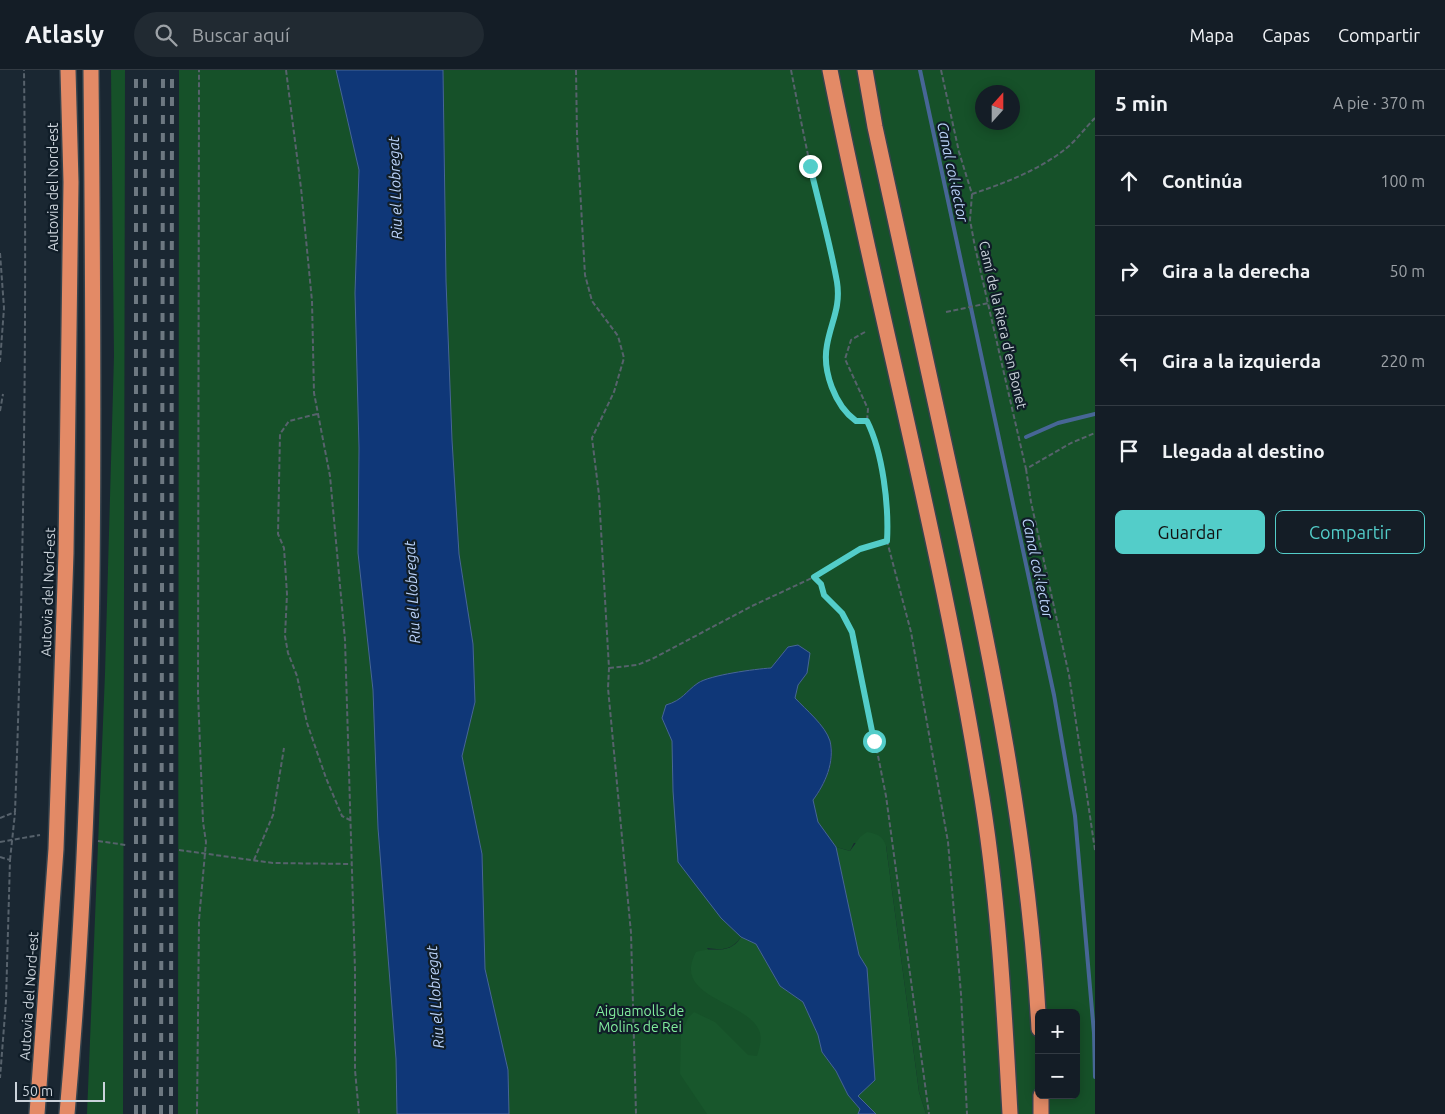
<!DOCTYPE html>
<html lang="es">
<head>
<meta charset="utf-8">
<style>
	:root { --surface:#141d26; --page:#212a32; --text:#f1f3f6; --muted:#9da2a7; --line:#333b43; --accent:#53cdc9 }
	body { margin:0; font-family:Ubuntu,sans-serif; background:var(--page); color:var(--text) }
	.controls { position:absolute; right:15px; bottom:15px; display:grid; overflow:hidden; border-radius:8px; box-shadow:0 2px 12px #0003 }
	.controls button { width:45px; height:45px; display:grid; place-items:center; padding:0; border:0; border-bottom:1px solid var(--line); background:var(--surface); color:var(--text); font:25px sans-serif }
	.compass { position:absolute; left:975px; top:15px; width:45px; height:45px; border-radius:50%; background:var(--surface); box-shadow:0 2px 12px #0003; rotate:21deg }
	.scale { position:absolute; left:15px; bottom:12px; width:90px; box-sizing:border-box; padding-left:5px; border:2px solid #cbd3db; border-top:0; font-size:14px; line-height:18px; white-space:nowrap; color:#cbd3db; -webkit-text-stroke:4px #101d28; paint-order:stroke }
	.stop { position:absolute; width:15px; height:15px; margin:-11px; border:4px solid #53cdc9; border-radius:50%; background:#fff }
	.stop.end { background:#53cdc9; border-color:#fff; box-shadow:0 1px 5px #0008 }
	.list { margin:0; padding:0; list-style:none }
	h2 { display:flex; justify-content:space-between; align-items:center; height:65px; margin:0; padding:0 20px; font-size:21px }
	h2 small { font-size:16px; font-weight:400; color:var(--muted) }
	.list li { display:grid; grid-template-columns:32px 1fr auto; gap:15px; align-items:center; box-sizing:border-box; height:90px; padding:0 20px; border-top:1px solid var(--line) }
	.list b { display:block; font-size:19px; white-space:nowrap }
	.list em { font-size:16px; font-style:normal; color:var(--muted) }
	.actions { display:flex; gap:10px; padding:15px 20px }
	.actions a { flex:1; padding:11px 0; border:1px solid var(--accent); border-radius:8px; text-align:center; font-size:18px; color:var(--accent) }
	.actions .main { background:var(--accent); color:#111 }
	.icon { flex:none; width:28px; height:28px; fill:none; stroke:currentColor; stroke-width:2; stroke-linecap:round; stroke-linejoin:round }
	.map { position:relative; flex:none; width:1095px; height:1044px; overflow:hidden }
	header { display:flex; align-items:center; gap:30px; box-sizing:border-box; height:70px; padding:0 25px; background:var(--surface); border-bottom:1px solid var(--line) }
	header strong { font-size:24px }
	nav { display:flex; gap:28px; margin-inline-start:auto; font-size:18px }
	.search { width:350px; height:45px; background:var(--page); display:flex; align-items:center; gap:12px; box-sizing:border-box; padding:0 18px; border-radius:28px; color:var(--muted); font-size:19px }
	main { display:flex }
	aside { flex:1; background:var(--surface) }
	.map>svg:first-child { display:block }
	.green { fill:#165129; fill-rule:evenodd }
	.forest { fill:#18572c }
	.water { fill:#0f3778; stroke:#476696 }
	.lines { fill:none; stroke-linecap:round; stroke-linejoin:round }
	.stream { stroke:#476696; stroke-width:4 }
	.motorway-casing { stroke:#36434d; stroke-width:18 }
	.path { stroke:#57626c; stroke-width:2; stroke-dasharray:5 2.5; stroke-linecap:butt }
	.motorway { stroke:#e38a66; stroke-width:15 }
	.rail { stroke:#6d7881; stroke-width:4; stroke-dasharray:9 9; stroke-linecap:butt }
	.route { stroke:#53cdc9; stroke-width:6 }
	.labels { text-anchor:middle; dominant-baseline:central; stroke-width:4.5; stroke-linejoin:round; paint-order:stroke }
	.street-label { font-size:14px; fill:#cbd3db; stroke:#101d28 }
	.park-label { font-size:14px; fill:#82ed9d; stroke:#101d28 }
	.water-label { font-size:15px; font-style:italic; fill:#bad2f9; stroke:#101d28 }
</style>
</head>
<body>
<header>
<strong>Atlasly</strong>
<div class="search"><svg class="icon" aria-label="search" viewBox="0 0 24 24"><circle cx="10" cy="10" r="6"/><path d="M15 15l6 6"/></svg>Buscar aquí</div>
<nav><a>Mapa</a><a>Capas</a><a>Compartir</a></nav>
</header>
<main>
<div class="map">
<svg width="1095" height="1044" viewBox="0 0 1095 1044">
	<rect width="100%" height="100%" fill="#1a2732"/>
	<path class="green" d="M111,0h14l-2,1044h-36l18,-440 9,-318z
		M179,0h157l23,100 -4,123 4,155 -1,105 15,137 5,138 18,231 1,55h-219z
		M443,0h652v1044h-169l-7,-22 -33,-246 -32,-3 -4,8 -14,-4 -18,-25 -5,-22c12,-14 23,-40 17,-59 -3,-9 -28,-34 -36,-43l4,-13 9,-12 -19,-26 -17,21c-16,1 -61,7 -73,15 -13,9 -15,17 -32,22l-4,13 10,23 1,50 48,127 20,19c-10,14 -19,13 -34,11l126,166h-324l-1,-44 -23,-101 -3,-115 -20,-98 13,-54 -2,-58 -14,-90 -7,-114 -6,-159zM982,22h30v30h-30zM1039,943h37v82h-37z"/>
	<path class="forest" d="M867,762c11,2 16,4 19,14l33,246 7,22h-51l-17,-18 11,-95 -2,-33 -8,-13 -23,-108 14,4 10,-14z
		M741,867l15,7 24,42 23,16 15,33 4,17 14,19 12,24 12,14 -2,5h-151l-27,-40 1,-40 7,-16 6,-6 21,10 33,33 9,1c2,-7 5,-15 3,-23 -9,-32 -90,-34 -64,-81 19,-7 32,5 45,-15z"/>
	<path class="water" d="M336,0h107l3,211 6,159 7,114 14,90 2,58 -13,54 20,98 3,115 23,101 1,44h-112l-1,-55 -18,-231 -5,-138 -15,-137 1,-105 -4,-155 4,-123z
		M798,575l12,8 -3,20 -9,12 -3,13c11,12 30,27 35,43 5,21 -5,43 -17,59l5,22 18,25 23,108 8,13 8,112 -17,16 18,18h-18l2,-5 -12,-14 -12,-24 -14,-19 -4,-17 -15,-33 -23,-16 -24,-42 -15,-7 -20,-19 -43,-56 -5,-71 -1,-50 -10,-23 4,-13c17,-5 19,-13 32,-22 12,-8 57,-14 73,-15l17,-21z"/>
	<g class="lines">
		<path class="stream" d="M920,0l134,625 21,121 19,217 1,44
			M1026,367l32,-14 37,-9"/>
		<defs>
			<path id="motorway" d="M830,0c47,237 110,471 149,710 19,110 25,222 31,334
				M865,0l10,57c25,114 50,229 75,343 41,184 79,370 89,559
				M1041,1025v19
				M37,1044l19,-265 10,-296 5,-371 -3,-112
				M67,1044c31,-347 27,-696 24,-1044"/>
		</defs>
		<use href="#motorway" class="motorway-casing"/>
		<path class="path" d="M286,0l15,118 11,113 2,92 16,83 15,164 10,330v100l4,44
			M576,0l1,65 8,140 7,26 26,35 6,22 -10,34 -22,46 7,57 10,173 -1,20 23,245 5,181
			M791,0c9,46 18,93 29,138 7,30 19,63 19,94 0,11 -8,25 -11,36 -6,27 4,67 28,83h11
			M941,0l18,82 13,42
			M972,124l-2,26 5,27 51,222 45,-26 24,-10
			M972,124c33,-11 70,-25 97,-48 9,-8 17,-19 26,-28
			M0,183l4,55 -4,54
			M946,242l43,-9
			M865,262l-14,8 -6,19 23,50 -1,12 11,30 10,69 -1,21 24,91 37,210 13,152 6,120
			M0,341l3,-17
			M317,344l-28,7 -9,13 -2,100 6,14 3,46 -2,42 3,17 9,23 10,47 19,55 16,38 8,4
			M1026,399l5,33 38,173 26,175
			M814,507l7,7 3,11 19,18 13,32 30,151 43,318
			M609,598l28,-3 15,-6 100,-53 62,-29 14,-10 32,-18 27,-8
			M0,748l15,-6c9,-247 12,-494 9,-742
			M98,771l28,4
			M0,772l40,-7
			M179,780l94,13 78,1
			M0,787l10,3 -4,141 -6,77
			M10,790l5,-47
			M254,790l19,-45 11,-67
			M197,1044l2,-194 7,-78 -3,-20 -5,-128 1,-624"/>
		<use href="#motorway" class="motorway"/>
		<path class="rail" d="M136,1044v-1044
			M144,1044l1,-1044
			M161,1044l2,-1044
			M171,1044l1,-1044"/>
	</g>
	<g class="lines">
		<path class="route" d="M810,96c9,38 20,77 27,116 4,25 -6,40 -10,63 -5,26 8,61 29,76h11c16,32 22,85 20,120l-27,8 -46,28 7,7 3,11 18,18 10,19 22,109"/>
	</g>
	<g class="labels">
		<g class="street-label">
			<text transform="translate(53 117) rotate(-90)">Autovia del Nord-est</text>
			<text transform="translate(1003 255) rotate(77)">Camí de la Riera d'en Bonet</text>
			<text transform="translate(48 522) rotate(-88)">Autovia del Nord-est</text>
			<text transform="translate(29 926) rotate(-86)">Autovia del Nord-est</text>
		</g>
		<g class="park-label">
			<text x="640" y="941">Aiguamolls de<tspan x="640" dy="16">Molins de Rei</tspan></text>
		</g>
		<g class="water-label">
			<text transform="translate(953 102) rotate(78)">Canal col·lector</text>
			<text transform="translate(395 118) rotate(-92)">Riu el Llobregat</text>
			<text transform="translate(1038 498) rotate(78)">Canal col·lector</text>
			<text transform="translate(412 522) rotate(-93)">Riu el Llobregat</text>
			<text transform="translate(435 927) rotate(-94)">Riu el Llobregat</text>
		</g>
	</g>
</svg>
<div class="controls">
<button>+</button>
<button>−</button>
</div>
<svg class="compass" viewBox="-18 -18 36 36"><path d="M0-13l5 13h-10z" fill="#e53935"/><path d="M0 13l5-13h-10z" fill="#9da2a7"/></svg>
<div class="scale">50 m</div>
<div class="stop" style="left:874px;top:671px"></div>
<div class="stop end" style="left:810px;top:96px"></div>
</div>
<aside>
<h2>5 min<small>A pie · 370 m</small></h2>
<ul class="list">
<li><svg class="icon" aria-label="ahead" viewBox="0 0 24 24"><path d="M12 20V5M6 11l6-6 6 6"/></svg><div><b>Continúa</b></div><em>100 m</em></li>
<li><svg class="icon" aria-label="right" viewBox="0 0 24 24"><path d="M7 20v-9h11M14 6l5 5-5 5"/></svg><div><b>Gira a la derecha</b></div><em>50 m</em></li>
<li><svg class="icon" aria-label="left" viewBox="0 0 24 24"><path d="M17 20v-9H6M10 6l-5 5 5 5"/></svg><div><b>Gira a la izquierda</b></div><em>220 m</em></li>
<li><svg class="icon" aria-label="arrive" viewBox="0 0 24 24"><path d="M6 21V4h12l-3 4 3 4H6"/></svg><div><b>Llegada al destino</b></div></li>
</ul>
<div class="actions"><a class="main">Guardar</a><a>Compartir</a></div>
</aside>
</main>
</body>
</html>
